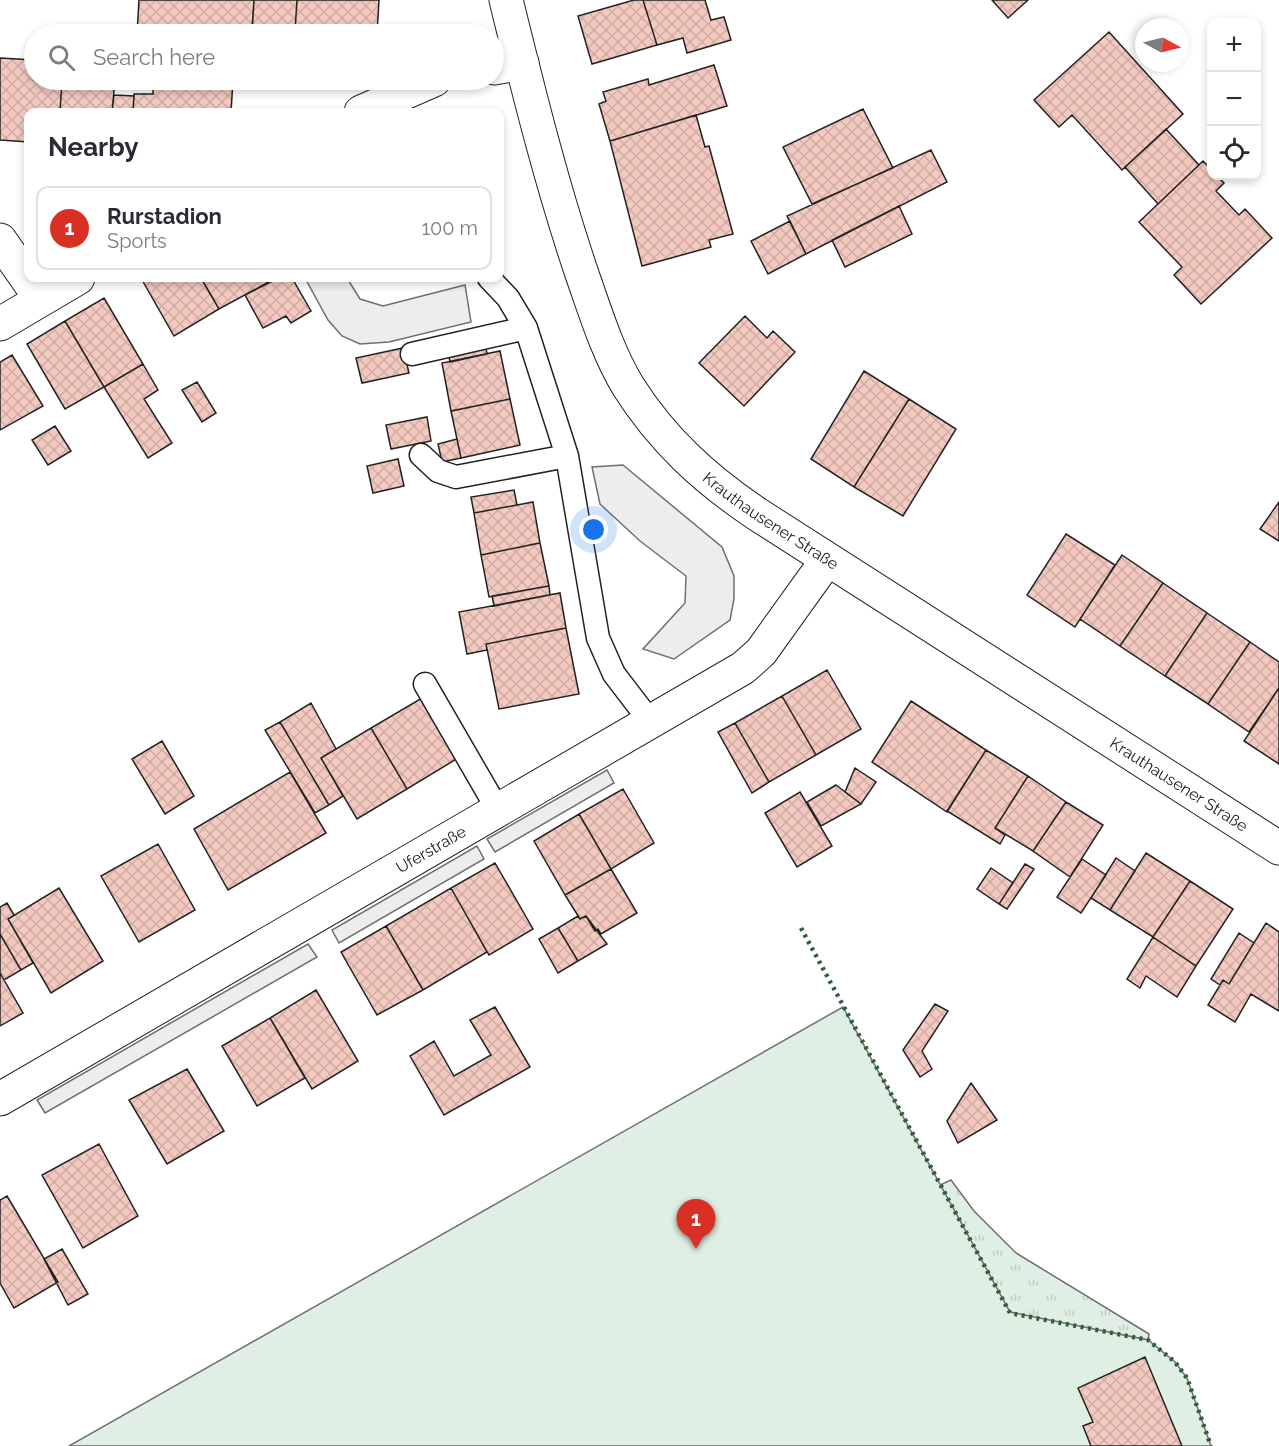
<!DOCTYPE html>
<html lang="en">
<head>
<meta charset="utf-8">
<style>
	:root { --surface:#fff; --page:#f2f2f3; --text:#2b2b33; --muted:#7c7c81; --line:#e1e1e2; --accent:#d93025 }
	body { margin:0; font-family:Raleway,sans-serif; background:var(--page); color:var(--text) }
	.controls { position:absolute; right:18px; top:18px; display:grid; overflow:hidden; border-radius:12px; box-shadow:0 3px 9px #0003 }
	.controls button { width:54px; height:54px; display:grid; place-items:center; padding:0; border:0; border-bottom:2px solid var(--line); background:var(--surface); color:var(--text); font:30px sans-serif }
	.compass { position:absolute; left:1135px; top:18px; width:54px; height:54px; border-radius:50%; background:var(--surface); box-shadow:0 3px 9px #0003; rotate:97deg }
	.you { position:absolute; left:594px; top:530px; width:21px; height:21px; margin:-15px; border:4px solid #fff; border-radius:50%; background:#1a73e8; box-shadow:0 0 0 9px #1a73e833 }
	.badge { display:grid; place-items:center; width:39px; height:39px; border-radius:50%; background:var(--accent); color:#fff; font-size:20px; font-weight:700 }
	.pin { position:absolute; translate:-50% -50px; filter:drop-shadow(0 2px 3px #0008) }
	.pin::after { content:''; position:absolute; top:32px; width:21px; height:18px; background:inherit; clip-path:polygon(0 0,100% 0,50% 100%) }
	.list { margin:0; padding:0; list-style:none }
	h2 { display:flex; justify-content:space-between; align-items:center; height:78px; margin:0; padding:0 24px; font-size:26px }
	h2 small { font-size:20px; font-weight:400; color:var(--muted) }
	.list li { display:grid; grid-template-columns:39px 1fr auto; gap:18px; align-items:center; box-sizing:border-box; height:84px; margin:0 12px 12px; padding:0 12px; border:2px solid var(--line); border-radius:12px }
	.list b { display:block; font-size:22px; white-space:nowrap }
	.list p { margin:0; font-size:20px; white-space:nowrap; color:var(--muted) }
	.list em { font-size:20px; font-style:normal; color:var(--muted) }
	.icon { flex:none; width:33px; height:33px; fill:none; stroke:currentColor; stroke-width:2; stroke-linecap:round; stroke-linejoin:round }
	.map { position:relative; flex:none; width:1279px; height:1446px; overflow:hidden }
	.search { position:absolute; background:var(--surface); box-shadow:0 3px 9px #0003; left:24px; top:24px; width:480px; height:66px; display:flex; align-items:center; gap:15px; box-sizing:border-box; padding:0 21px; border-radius:33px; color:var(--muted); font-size:22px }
	.panel { position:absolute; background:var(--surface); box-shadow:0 3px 9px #0003; left:24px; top:108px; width:480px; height:174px; border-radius:12px }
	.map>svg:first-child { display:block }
	.grass { fill:url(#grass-tufts); stroke:#6f6f6f; stroke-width:1.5 }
	.park { fill:#e0efe3; stroke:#6f6f6f; stroke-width:1.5 }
	.parking { fill:#ededed; stroke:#6f6f6f; stroke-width:1.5 }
	.building { fill:url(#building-cross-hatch); stroke:#222; stroke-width:1.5 }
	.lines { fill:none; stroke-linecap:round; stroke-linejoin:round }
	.lane-casing { stroke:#222; stroke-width:25 }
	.street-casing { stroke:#222; stroke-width:35 }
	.secondary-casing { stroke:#222; stroke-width:35 }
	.lane { stroke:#fff; stroke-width:22 }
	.street { stroke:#fff; stroke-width:33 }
	.secondary { stroke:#fff; stroke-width:33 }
	.hedge { stroke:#2f5e38; stroke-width:4.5; stroke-dasharray:3 4.5; stroke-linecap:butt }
	.labels { text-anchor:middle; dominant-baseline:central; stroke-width:4.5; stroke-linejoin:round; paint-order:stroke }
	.street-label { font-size:16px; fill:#222; stroke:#fff }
</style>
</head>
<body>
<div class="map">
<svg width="1279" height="1446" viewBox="0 0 1279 1446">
	<defs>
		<pattern id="grass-tufts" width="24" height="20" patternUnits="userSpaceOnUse" patternTransform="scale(1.5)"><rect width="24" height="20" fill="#e0efe3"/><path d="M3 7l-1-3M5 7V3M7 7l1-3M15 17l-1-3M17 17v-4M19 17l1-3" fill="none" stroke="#c0cdc2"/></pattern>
		<pattern id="building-cross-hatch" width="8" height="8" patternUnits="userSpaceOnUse" patternTransform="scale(1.5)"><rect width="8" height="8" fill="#f3c9c0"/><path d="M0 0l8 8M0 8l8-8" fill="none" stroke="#d0aca5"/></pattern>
	</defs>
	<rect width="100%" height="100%" fill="#fff"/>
	<path class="grass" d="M951,1180l23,31 42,42 133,81 -1,6 -138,-27 -70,-128z"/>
	<path class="park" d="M843,1007l167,305 138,28 27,22 12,16 24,68h-1142z"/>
	<path class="parking" d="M305,278h42l13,21 23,7 82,-21 6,37 -82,20 -29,2 -18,-8 -14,-16z
		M623,465l99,82 12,29v23l-4,21 -56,39 -31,-10 42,-46 1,-27 -46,-35 -40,-37 -8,-37z
		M607,770l7,13 -119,69 -8,-13z
		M477,846l7,13 -145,84 -7,-13z
		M308,944l9,13 -272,156 -8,-13z"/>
	<path class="building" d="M139,0h115l-2,34h-115z
		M254,0h43l-2,31 -43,-2z
		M297,0h82l-2,34 -82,-3z
		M634,0h9l14,45 -65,19 -14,-48z
		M643,0h62l6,20 13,-3 7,23 -44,13 -4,-15 -26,7z
		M992,0h36l-20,18z
		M1109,32l74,82 -61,56 -50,-55 -13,12 -25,-27z
		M0,58l34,2v20h28l-2,32h-32v30l-28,-2z
		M714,65l13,41 -117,35 -11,-37 7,-3 -3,-9 45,-13 1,6z
		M62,80h53l-3,32h-52z
		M153,80h80l-2,32h-98l1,-18h19z
		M114,95l20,1 -1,16h-21z
		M863,109l30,59 -81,36 -29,-57z
		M696,115l9,32 4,-1 24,88 -24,6 2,7 -69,19 -32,-125z
		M1166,129l33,36 -41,39 -33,-37z
		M931,150l16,32 -141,72 -19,-38z
		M1203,161l9,9v6h5l7,7 -8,8 23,24 6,-6 27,29 -71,66 -27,-29 8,-8 -43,-45z
		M899,206l13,28 -67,33 -13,-27z
		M790,221l16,33 -38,20 -17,-33z
		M141,278h60l18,31 -45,27z
		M201,278h63l3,5 -48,26z
		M278,278h14l19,33 -20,12 -5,-7 -23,12 -18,-33z
		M104,298l39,66 -39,23 -39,-66z
		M745,316l22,22 6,-7 22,21 -51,54 -45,-43z
		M65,321l39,66 -39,22 -38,-65z
		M485,343l2,11 -37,8 -2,-11z
		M403,348l6,25 -47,10 -6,-25z
		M500,351l10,48 -59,12 -9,-48z
		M12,355l31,51 -43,24v-68z
		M143,364l15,26 -14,9 28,44 -24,15 -44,-71z
		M864,371l45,28 -55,88 -43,-28z
		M197,382l19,31 -14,9 -20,-32z
		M510,399l10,46 -59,13 -10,-47z
		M909,399l47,30 -53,87 -49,-29z
		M427,417l4,24 -40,8 -5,-24z
		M55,426l16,25 -23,14 -16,-25z
		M457,439l4,19 -19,4 -4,-18z
		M398,459l6,27 -31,7 -6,-27z
		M514,490l3,15 -43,8 -3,-16z
		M533,502l7,41 -59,12 -7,-42z
		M1279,502v39l-19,-12z
		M1066,534l49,31 -40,62 -48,-32z
		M540,543l9,43 -60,11 -8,-42z
		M1122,555l41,28 -43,63 -40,-27z
		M1163,583l44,30 -42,63 -45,-30z
		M549,586l1,9 -56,11 -2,-10z
		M560,593l6,35 -80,16 1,6 -20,4 -8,-42z
		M1207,613l43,29 -42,62 -43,-28z
		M566,628l13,66 -80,15 -13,-65z
		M1250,642l29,20v26l-30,44 -41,-28z
		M827,670l34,59 -45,26 -34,-59z
		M1279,688v76l-35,-23z
		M782,696l34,59 -47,27 -34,-59z
		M422,698l36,60 -51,31 -36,-61z
		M911,701l75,49 -39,62 -75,-50z
		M311,703l25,46 -15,9 22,38 -14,9 -49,-83z
		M280,722l49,83 -14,8 -50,-83z
		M735,723l34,59 -17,11 -34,-61z
		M371,728l36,61 -50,30 -36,-61z
		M162,741l32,55 -29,18 -33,-55z
		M986,750l42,26 -33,52 10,7 -5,9 -53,-33z
		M855,768l21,14 -15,22 -16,-12z
		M290,772l36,61 -98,57 -34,-61z
		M1028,776l38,26 -33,49 -38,-23z
		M836,785l25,19 -40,22 -14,-24z
		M623,789l31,54 -43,26 -32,-55z
		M800,792l32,54 -35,21 -32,-54z
		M1066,802l37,23 -33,52 -37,-26z
		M579,814l32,55 -46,26 -31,-54z
		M158,844l37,66 -56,32 -38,-66z
		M1146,853l44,28 -37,56 -43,-27z
		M1116,858l19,13 -25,39 -19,-12z
		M1082,859l24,16 -25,38 -24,-16z
		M495,863l38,66 -44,26 -38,-67z
		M1025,864l9,5 -27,40 -8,-5z
		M991,868l22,15 -14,21 -22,-15z
		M611,869l26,44 -36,21 -3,-5 -3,2 -9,-15 -6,3 -15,-24z
		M1190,881l43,28 -37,57 -43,-29z
		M59,888l44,73 -52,32 -43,-74z
		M451,888l36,64 -64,38 -37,-64z
		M7,903l7,12 -6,4 25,44 -12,7 -21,-36v-27z
		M578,916l2,3 6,-3 21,28 -29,17 -20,-33z
		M1266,923l13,9v79l-28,-17 -16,28 -27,-17 15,-25 6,4z
		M386,926l37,64 -46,25 -36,-63z
		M558,928l20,33 -20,12 -19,-34z
		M1239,933l15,10 -25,41 -6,-4 -3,5 -9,-6z
		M0,934l21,36 -17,10 -4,-7z
		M1153,937l43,29 -19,31 -31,-21 -6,12 -13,-9z
		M0,973l23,40 -23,13z
		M316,990l42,71 -46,28 -42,-71z
		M935,1004l13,7 -26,40 10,18 -12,8 -17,-27z
		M495,1007l35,60 -86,48 -34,-59 24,-15 20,35 37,-21 -21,-35z
		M270,1018l35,60 -48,28 -35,-60z
		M187,1069l37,62 -57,33 -38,-64z
		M971,1083l26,37 -39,23 -11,-22z
		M99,1144l39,72 -55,32 -41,-73z
		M7,1196l51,86 -44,26 -14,-25v-83z
		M62,1249l26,45 -20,11 -24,-46z
		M1145,1357l37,89h-91l-8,-20 10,-4 -15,-34z"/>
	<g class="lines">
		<defs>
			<path id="lane" d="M489,278l19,20 18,30 41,128 31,182 16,36 36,47
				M412,354l114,-26
				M421,455l17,16 18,6 111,-21
				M425,684l73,126"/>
			<g id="street">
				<path d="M494,68l28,-5"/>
				<path d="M361,112l73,-32"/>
				<path d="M0,240l41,59"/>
				<path d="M0,324l78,-46"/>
				<path id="s1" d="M0,1099l743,-431 18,-16 66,-92"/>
			</g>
			<g id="secondary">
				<path id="s2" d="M506,0c23,93 46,186 77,277 13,37 25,76 45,109 34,54 77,93 129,128l522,334"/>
			</g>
		</defs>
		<use href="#lane" class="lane-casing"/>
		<use href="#street" class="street-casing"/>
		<use href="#secondary" class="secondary-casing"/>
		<use href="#lane" class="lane"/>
		<use href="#street" class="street"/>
		<use href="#secondary" class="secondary"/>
		<path class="hedge" d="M801,928l209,385 138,27 27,22 12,16 24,68"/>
	</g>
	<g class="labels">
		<g class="street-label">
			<text stroke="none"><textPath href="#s2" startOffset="604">Krauthausener Straße</textPath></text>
			<text stroke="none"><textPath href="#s2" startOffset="1090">Krauthausener Straße</textPath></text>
			<text stroke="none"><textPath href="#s1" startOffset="498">Uferstraße</textPath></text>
		</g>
	</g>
</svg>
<div class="controls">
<button>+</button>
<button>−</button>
<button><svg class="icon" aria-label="locate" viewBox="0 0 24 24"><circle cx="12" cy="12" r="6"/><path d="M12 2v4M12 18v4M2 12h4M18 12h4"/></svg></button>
</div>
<svg class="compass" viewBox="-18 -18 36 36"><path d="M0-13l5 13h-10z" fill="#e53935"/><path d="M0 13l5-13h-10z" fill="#7c7c81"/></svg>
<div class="you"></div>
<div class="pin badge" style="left:696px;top:1249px">1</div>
<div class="search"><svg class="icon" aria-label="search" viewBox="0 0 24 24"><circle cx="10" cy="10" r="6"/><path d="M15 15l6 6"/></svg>Search here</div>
<section class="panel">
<h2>Nearby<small></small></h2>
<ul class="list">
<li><span class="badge">1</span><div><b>Rurstadion</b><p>Sports</p></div><em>100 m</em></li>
</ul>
</section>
</div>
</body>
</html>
